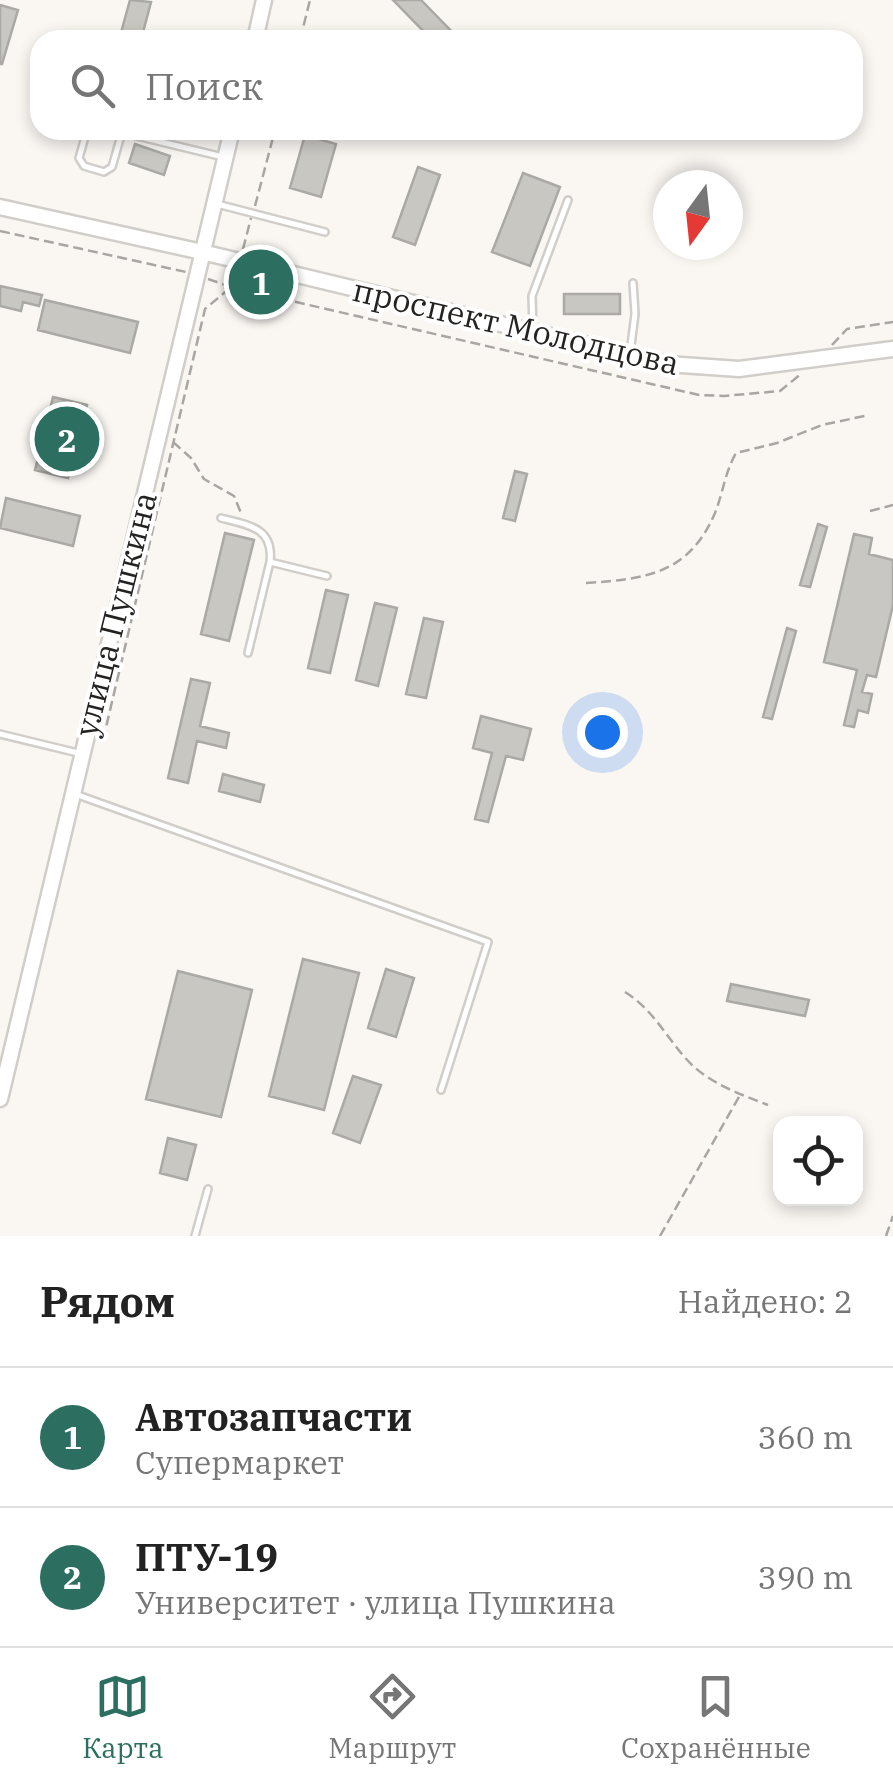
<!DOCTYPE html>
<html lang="ru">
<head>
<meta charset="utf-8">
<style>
	:root { --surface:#fff; --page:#f2f2f2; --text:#222; --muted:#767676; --line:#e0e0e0; --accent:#2c6f61 }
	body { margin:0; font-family:"IBM Plex Serif",serif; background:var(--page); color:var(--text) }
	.controls { position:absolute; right:30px; bottom:30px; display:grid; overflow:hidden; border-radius:20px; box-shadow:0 5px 15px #0003 }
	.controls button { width:90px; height:90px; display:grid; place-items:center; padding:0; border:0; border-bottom:2px solid var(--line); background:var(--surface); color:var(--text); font:50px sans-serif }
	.compass { position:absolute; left:653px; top:170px; width:90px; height:90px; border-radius:50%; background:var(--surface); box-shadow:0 5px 15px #0003; rotate:195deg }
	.you { position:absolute; left:602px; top:732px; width:35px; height:35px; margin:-25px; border:8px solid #fff; border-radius:50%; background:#1a73e8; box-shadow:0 0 0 15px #1a73e833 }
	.badge { display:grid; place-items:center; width:65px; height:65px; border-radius:50%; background:var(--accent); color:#fff; font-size:32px; font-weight:700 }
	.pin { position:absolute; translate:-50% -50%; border:5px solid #fff; box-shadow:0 2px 10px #0006 }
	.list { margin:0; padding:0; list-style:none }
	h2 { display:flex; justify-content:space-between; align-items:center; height:130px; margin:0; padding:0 40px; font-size:42px }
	h2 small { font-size:32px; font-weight:400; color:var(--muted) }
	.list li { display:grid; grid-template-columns:65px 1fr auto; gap:30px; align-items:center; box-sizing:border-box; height:140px; padding:0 40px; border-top:2px solid var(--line) }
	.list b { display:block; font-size:38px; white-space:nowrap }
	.list p { margin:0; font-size:32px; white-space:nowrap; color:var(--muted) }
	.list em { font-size:32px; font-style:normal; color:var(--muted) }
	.icon { flex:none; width:55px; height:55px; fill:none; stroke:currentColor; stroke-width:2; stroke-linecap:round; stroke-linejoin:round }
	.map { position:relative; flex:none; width:893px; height:1236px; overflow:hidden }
	.search { position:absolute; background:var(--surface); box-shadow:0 5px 15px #0003; left:30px; right:30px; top:30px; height:110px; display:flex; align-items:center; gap:25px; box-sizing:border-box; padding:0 35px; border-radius:30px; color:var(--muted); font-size:38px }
	.sheet { height:410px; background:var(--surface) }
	nav { display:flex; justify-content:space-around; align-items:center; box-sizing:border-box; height:140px; border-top:2px solid var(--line); background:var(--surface); font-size:28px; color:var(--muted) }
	nav a { display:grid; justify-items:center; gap:5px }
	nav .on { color:var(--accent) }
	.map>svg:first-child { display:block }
	.building { fill:#c8c7c2; stroke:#aba9a5; stroke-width:2.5 }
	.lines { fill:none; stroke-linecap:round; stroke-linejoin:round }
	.lane-casing { stroke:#d1ceca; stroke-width:10 }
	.secondary-casing { stroke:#d1ceca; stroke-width:19 }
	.path { stroke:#a8a6a3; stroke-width:2.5; stroke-dasharray:10 5; stroke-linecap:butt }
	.lane { stroke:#fff; stroke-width:5 }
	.secondary { stroke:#fff; stroke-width:14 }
	.labels { text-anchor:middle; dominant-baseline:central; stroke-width:8; stroke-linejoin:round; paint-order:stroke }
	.street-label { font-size:32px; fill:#242322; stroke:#fff }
</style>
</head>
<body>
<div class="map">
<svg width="893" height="1236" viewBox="0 0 893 1236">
	<rect width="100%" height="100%" fill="#faf7f3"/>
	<path class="building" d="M130,0l21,2 -10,38h-22z
		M393,0h28l39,40h-28z
		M0,5l18,5 -16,54h-2z
		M305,135l31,9 -15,53 -31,-9z
		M135,144l35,12 -6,19 -35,-12z
		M418,167l22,8 -25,70 -22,-8z
		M523,173l37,14 -30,79 -38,-14z
		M0,286l42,9 -3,11 -16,-4 -2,9 -21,-5z
		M564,294h56v20h-56z
		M45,300l93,22 -8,31 -92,-23z
		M53,397l34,8 -19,73 -33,-8z
		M515,471l12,3 -12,47 -12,-3z
		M6,498l74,18 -7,30 -73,-18z
		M818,524l9,3 -17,60 -10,-2z
		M225,533l29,7 -25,101 -28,-7z
		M854,534l18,4 -3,16 24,6v45l-17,72 -9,-2 -5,17 10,2 -4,19 -10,-3 -4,17 -10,-2 13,-55 -33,-8z
		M326,590l22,5 -18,78 -22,-5z
		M375,603l22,5 -19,78 -22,-6z
		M424,618l19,4 -17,76 -20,-4z
		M787,628l9,3 -24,88 -9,-2z
		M191,679l19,4 -10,43 29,7 -3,15 -29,-7 -9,42 -20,-5z
		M481,716l50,13 -8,31 -17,-4 -18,66 -13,-3 17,-66 -19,-5z
		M223,774l41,11 -4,17 -41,-11z
		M303,959l56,14 -35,137 -55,-14z
		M386,969l28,9 -18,59 -28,-9z
		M178,971l74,19 -31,127 -75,-18z
		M731,984l78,16 -4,16 -78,-15z
		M353,1076l28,9 -21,58 -27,-10z
		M168,1138l28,7 -9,35 -27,-7z"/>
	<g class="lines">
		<defs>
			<path id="lane" d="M87,130l-8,28 5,8 20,6 8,-5 10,-35
				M112,130l111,27
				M217,204l108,28
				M533,330l-1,-34 36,-96
				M630,353l5,-39 -2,-31
				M221,518c28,7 53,10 49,44
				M248,653l22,-91 57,14
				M0,734l78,19
				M75,794l413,148 -47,148
				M195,1236l13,-47"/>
			<path id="secondary" d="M255,40l9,-40
				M0,207l202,45 465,112 72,5 154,-20
				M0,1099l232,-969"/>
		</defs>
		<use href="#lane" class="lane-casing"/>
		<use href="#secondary" class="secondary-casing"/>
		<path class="path" d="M300,40l10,-40
			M255,206l20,-76
			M0,231l186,41
			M243,249l8,-31
			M208,279l23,8 468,108 25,1 56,-5 21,-17
			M832,345l15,-16 46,-7
			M173,442l18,16 13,21 30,17 7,17
			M870,511l23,-6
			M586,583c60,-4 103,-9 129,-70 8,-20 10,-41 21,-60l41,-10 45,-18 47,-10
			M103,740l102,-431 26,-22 5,-16
			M625,992c29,18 42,47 65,71 21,21 50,31 78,42
			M660,1236l80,-141
			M886,1236l7,-20"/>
		<use href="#lane" class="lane"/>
		<use href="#secondary" class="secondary"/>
	</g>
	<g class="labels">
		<g class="street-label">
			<text transform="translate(516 326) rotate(13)">проспект Молодцова</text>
			<text transform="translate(115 614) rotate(-76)">улица Пушкина</text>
		</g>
	</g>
</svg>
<div class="controls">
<button><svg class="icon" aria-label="locate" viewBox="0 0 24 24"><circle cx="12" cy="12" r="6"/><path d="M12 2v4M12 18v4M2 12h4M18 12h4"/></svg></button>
</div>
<svg class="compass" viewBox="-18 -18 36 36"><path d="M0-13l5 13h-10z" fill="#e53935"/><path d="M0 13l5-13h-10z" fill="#767676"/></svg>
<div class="you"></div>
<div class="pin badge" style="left:261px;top:282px">1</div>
<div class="pin badge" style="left:67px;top:439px">2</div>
<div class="search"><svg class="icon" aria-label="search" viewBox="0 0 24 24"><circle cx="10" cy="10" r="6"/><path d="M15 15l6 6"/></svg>Поиск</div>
</div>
<section class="sheet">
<h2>Рядом<small>Найдено: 2</small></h2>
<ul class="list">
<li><span class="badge">1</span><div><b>Автозапчасти</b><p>Супермаркет</p></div><em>360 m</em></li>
<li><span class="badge">2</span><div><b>ПТУ-19</b><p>Университет · улица Пушкина</p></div><em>390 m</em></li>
</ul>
</section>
<nav>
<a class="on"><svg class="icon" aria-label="map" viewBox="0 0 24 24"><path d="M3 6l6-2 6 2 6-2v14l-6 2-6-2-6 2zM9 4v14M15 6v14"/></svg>Карта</a>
<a><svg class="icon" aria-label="directions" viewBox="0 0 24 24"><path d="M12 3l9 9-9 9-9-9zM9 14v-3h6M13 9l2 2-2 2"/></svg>Маршрут</a>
<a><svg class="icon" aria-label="saved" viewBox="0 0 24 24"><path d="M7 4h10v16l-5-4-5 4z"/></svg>Сохранённые</a>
</nav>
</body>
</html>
